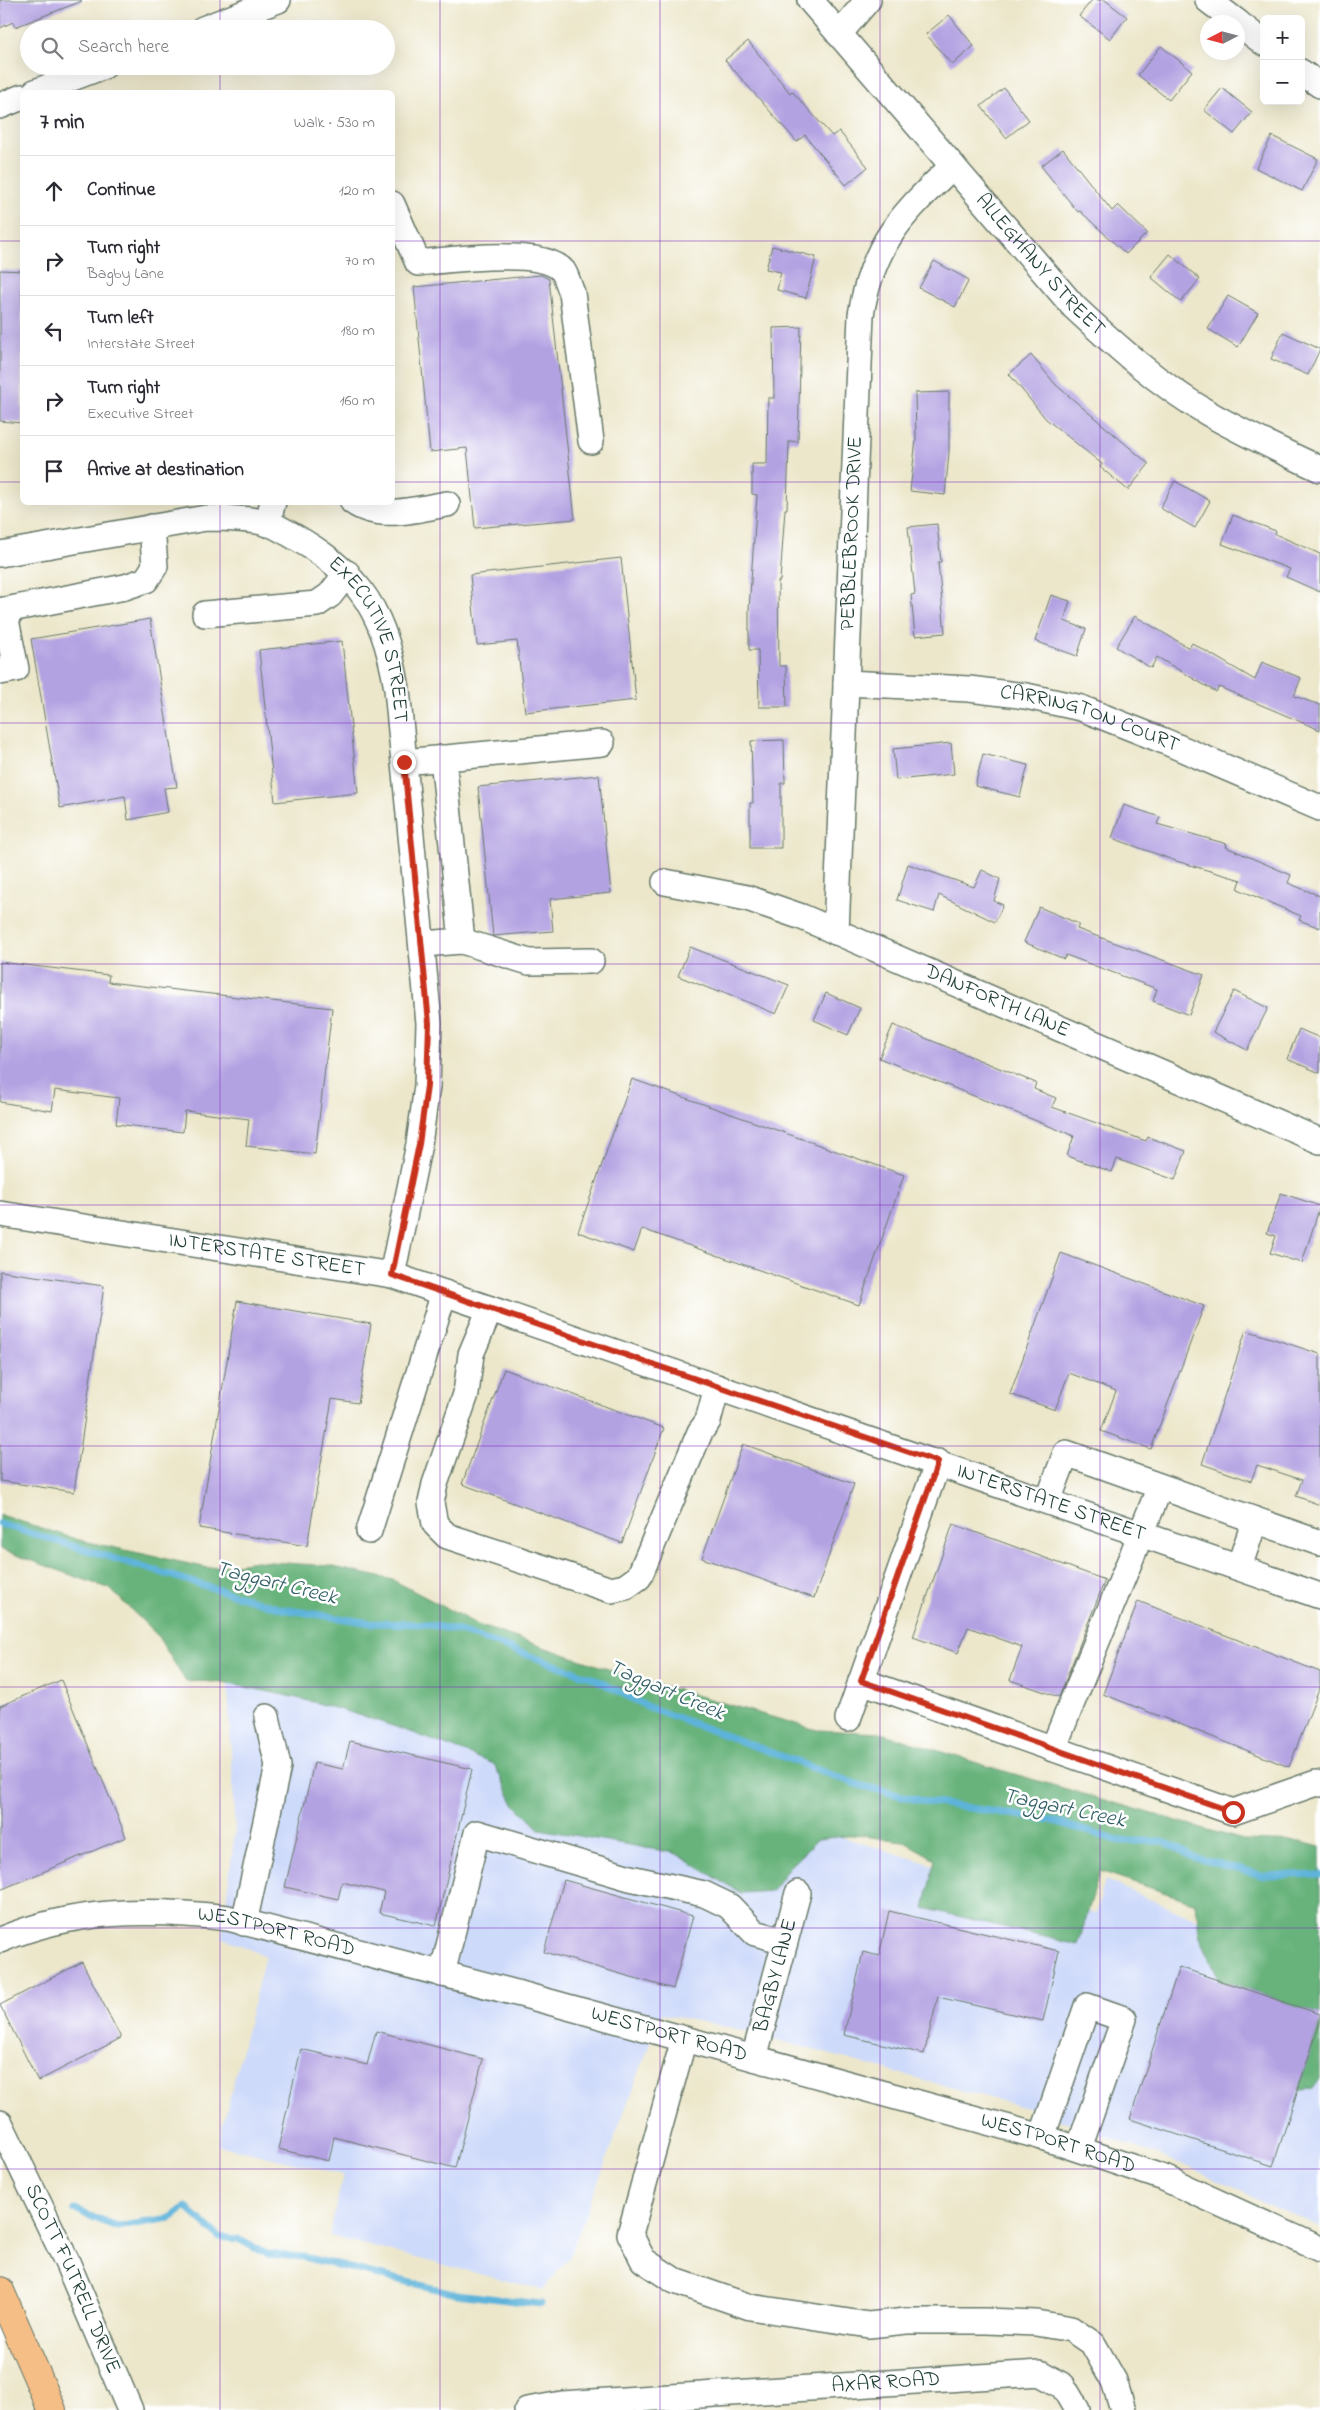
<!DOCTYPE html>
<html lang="en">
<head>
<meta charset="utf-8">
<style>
	:root { --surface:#fff; --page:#f7f7f7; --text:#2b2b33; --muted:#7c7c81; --line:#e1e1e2 }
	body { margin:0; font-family:"Indie Flower",sans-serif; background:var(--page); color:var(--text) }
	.controls { position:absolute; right:15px; top:15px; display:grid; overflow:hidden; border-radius:8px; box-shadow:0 5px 20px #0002 }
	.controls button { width:45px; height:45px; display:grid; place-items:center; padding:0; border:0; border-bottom:1px solid var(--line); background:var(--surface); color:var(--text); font:25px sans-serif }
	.compass { position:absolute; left:1200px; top:15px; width:45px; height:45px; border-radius:50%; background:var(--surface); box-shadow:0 5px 20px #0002; rotate:264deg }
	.stop { position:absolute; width:15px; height:15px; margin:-11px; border:4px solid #c8321e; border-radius:50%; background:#fff }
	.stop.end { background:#c8321e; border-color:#fff; box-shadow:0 1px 5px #0008 }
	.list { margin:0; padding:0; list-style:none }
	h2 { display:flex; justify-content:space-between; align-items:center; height:65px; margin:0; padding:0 20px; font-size:21px }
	h2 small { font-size:16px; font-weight:400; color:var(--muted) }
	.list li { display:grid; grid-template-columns:32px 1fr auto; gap:15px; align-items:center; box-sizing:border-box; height:70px; padding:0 20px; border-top:1px solid var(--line) }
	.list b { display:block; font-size:19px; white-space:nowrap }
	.list p { margin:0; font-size:16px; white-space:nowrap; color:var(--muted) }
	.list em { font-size:16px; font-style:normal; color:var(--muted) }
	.icon { flex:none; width:28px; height:28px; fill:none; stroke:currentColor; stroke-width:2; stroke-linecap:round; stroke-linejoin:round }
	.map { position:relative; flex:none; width:1320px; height:2410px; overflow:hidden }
	.search { position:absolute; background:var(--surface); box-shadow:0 5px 20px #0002; left:20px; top:20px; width:375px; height:55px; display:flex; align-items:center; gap:12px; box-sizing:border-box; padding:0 18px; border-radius:28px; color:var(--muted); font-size:19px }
	.panel { position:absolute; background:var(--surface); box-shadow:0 5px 20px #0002; left:20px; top:90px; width:375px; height:415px; border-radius:8px }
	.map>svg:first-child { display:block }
	.built { fill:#cedafa }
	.forest { fill:#68b37b; stroke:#447858 }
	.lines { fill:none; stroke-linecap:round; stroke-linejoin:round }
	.stream { stroke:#5db3da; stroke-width:7 }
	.building { fill:#b3a2e2 }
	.minor-casing { stroke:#677869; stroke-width:28 }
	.highway-casing { stroke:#677869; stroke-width:30 }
	.minor { stroke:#fff; stroke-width:25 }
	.highway { stroke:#f6be87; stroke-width:28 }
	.route { stroke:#c8321e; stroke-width:6 }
	.grid { fill:none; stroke:#7b2cbf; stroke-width:1; stroke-opacity:0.55 }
	.labels { text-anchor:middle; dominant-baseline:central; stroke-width:5; stroke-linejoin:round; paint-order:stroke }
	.street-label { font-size:21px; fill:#1f3d34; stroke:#fff }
	.water-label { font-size:22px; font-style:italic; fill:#326066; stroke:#fff }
</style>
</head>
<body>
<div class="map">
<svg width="1320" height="2410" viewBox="0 0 1320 2410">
	<rect width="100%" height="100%" fill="#fff"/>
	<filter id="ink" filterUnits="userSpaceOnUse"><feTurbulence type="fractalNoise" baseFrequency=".02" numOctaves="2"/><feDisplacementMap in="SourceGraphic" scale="10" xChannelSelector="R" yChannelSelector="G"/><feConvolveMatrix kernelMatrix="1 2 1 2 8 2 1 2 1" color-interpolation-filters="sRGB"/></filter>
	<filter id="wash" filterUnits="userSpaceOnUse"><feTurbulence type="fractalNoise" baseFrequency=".0096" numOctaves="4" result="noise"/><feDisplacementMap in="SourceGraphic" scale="20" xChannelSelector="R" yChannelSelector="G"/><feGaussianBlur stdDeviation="1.12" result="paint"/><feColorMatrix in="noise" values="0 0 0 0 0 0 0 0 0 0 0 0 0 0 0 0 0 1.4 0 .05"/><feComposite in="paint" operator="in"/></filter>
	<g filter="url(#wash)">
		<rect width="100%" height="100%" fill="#ece7cb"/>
		<path class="built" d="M227,1666l558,154 311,94 9,-34 215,92v255l-138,-63 -151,-55 -302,-82 -68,-13 -91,242 -27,34 -214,-54 14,-61 -125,-30 47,-189 -43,-19 13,-107z"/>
		<path class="forest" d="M0,1515l79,25 129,28 48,-7 73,5 64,14 85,45 151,51 188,54 64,3 109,34 253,73 58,2 19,5v167l-101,-34 -20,-46 -3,-31 -96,-32 -22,74 -154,-37 11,-49 -32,-18 -47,-6 -38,4 -31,30 -15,22 -31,2 -66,-40 -136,-24 -25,-25 -20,-40c-75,-30 -149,-57 -229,-73 -27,-5 -52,-12 -79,-9l-29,-47 -47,-46 -110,-40z
			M1320,2022v57l-7,10 -15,1z"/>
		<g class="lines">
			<path class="stream" d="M0,1524l282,85 89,14 54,1 35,7 133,47 53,28 213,79 63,16 128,19 69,21h45l29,16 71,19 56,-2
				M75,2210l42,17 54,-9 15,-11 33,30 19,2 28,15 38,3 153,37 84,10"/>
		</g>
		<g id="blocks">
			<path class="building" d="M0,0h81l1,1 -67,26 -2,-5 -13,6z
				M1092,0h13l22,17 -17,22 -31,-23z
				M949,15l25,31 -22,19 -26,-31z
				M748,41l42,52 2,-2 40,45 7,-5 29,36 -22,18 -41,-50 -8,7 -72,-82z
				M1161,46l31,25 -23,29 -31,-25z
				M1004,88l25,32 -23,18 -25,-32z
				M1222,88l30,24 -18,22 -30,-24z
				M1272,136l46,23 -16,32 -46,-23z
				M1063,149l49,62 6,-6 29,28 -21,21 -46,-43 -2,1 -37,-46z
				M772,246l44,11 -10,41 -29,-8 4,-18 -15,-3z
				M1170,254l30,25 -19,23 -30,-25z
				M934,261l35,19 -14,27 -36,-19z
				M0,270l22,1v152l-22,-2z
				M541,275l8,4 26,240 -100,9 -8,-80 -37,4 -16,-165z
				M1228,296l30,17 -20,34 -30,-18z
				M801,327l-3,115 -9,-1 -2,68h-2l-5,72h-2l1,85h7l1,41h-28l-1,-57h-9v-41l8,-114 -5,-1v-30h15l1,-66h6l-1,-70z
				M1283,332l37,17 -12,26 -37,-16z
				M1031,355l25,30 93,79 -21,26 -28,-23 2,-3 -56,-45 -37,-45z
				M949,392v61l-4,42 -35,-4 6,-52 -1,-46z
				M1175,481l35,20 -15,27 -35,-20z
				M1233,515l43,16 -1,3 45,20v38l-34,-15 4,-8 -68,-25z
				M937,524l4,38h-3l7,71 -30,3 -4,-41 4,-1 -7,-67z
				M621,558l15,142 -111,12 -8,-71 -40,4 -7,-70z
				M1051,595l19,6 -6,20 22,8 -9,27 -42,-15z
				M1135,616l54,32 3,-5 63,37 7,-18 39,16 -7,18 26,9v25l-101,-43 -3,5 -59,-35 -6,11 -35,-21z
				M150,619l27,168 -13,1 4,24 -40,8 -3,-24 -65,12 -29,-169z
				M342,641l16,152 -83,9 -16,-152z
				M784,740l1,43h-4v65h-31v-45h3l-2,-62z
				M951,743l3,31 -58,6 -3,-31z
				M983,754l45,11 -8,32 -45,-11z
				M599,775l12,118 -61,6 3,32 -60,5 -15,-149z
				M1124,805l36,12 -3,7 70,20 -1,3 65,28 -3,8 32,13v32l-21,-8 2,-4 -63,-27 3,-9 -65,-19 -64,-23z
				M908,864l66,23 8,-17 18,9 -6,22 9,4 -8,17 -56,-27 -5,17 -37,-12z
				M1039,907l40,17 -2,5 127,46 -15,40 -36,-14 4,-12 -91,-34 -2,4 -40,-17z
				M690,947l99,38 -13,29 -57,-24 -1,2 -40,-16z
				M0,962l109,13 -1,7 224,26 -17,146 -69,-8 3,-27 -64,-8 -2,21 -67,-8 3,-26 -64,-8 -3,21 -52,-9z
				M1234,991l34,17 -21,42 -34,-18z
				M826,993l34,15 -12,27 -34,-15z
				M893,1025l143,58 -2,6 22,9 -4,9 94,34 2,-4 38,14 -11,29 -58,-21 -5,13 -45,-16 7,-20 -195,-78z
				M1299,1029l21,9v35l-33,-14z
				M632,1079l272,96 -45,130 -217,-76 -8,23 -56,-20z
				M1281,1193l39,13 -18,57 -32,-10 6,-17 -9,-3z
				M1061,1253l143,53 -53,143 -50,-18 15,-40 -47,-18 -14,37 -45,-16z
				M0,1271l104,15 -30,206 -74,-11z
				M237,1301l134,23 -13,79 -26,-4 -25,147 -108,-18z
				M1246,1330l74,24v151l-24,-9 6,-16 -45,-15 -6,16 -49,-17z
				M504,1369l160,59 -42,115 -160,-59z
				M743,1444l111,40 -40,114 -112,-40z
				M953,1524l152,56 -46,117 -49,-17 12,-33 -54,-20 -10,26 -45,-16z
				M1138,1601l182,71v15l-31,80 -186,-73z
				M61,1680l65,157 -126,53v-184z
				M350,1741l122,28 -36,157 -57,-13 5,-21 -42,-10 -4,17 -53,-12 29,-124 29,6z
				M564,1880l129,36 -20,73 -129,-37z
				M889,1911l170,40 -16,70 -105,-24 -14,57 -80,-19 19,-83 16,4z
				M82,1962l39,76 -83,43 -38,-76z
				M1179,1967l141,47v8l-47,144 -143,-47z
				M376,2031l107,28 -28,109 -121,-31 -5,24 -51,-12 23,-100 66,16z"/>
		</g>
	</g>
	<g filter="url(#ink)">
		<use href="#blocks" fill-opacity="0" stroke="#677869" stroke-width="1"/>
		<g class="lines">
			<defs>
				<g id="minor">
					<path id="s1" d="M810,0l264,307c42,39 84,77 134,106 36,21 74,38 112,56"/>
					<path d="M1208,0l29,22"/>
					<path d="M1238,23l26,20"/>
					<path d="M203,29l75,-29"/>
					<path d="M839,34l29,-34"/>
					<path d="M1301,72l19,13"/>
					<path d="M35,92l69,-26"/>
					<path d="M0,106l22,-9"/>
					<path d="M392,204l26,59c30,-3 125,-16 145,8 4,6 6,16 9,22l19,148"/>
					<path d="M353,502c27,19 63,7 94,2"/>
					<path d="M267,524l6,-22"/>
					<path id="s2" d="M0,554l206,-36c16,0 55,1 69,8 77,40 108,75 122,163l32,334 -2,63 -8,58 -27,131"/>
					<path d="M0,611l125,-24 21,-7 9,-14 -3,-39"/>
					<path d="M205,614l112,-10 13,-9 17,-22"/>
					<path d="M0,672l16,-3 -12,-59"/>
					<path id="s3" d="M846,683l123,6 57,7 55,12 83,33 156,67"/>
					<path d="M404,762l198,-19"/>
					<path id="s4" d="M665,882l82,16 55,19 518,224"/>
					<path id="s5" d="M836,932l25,-617c11,-71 42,-102 92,-149"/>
					<path d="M462,941l67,21 62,-1"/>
					<path d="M423,944l39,-3 -19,-183"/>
					<path id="s6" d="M0,1214l392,61 928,321"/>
					<path d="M490,1309l-19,45 -5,40 -31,90 -4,19 4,21 12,12 164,54 14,-3 14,-10 61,-145 8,-11 9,-34"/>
					<path d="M1048,1501l18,-48 254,90"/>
					<path d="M369,1531l75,-238"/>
					<path d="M1239,1567l16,-47"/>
					<path d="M861,1681l372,131 83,-29 4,1"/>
					<path d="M848,1719l90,-257"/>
					<path d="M1053,1749l107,-262"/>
					<path d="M244,1923l34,-157 -11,-49"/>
					<path id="s7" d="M0,1940c73,-31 150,-32 228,-22l296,77 518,142 122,41 156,71"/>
					<path d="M442,1974l35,-141 153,45 74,16 25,12 26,27 30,8"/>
					<path d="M684,2039l-54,195 13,26 32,21 75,26 119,18 37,-4h79l51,2 35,6 22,15 21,37 9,29"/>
					<path id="s8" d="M754,2058l44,-165"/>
					<path id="s9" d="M0,2123l67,139 63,148"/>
					<path d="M1042,2137l45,-131 37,13 -45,129"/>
					<path id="s10" d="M527,2410l35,-6 478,-31 23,13 14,24"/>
				</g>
				<path id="highway" d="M0,2291l52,119"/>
			</defs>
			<use href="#minor" class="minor-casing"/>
			<use href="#highway" class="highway-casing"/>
			<use href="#minor" class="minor"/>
			<use href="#highway" class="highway"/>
		</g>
	</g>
	<g class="lines" filter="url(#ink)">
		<path class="route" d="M404,762l25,261 -2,63 -8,58 -27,131 546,187 -77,219 372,131"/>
	</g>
	<path class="grid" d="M220,0v29M440,0v2410M660,0v2410M880,0v2410M1100,0v2410M220,66v26M0,241h22M392,241h928M0,482h22M392,482h928M220,502v1908M0,723h1320M0,964h1320M0,1205h1320M0,1446h1320M0,1687h1320M0,1928h1320M0,2169h1320"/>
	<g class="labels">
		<g class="street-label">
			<text stroke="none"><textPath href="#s1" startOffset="351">ALLEGHANY STREET</textPath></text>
			<text stroke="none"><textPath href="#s5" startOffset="399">PEBBLEBROOK DRIVE</textPath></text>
			<text stroke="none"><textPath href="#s2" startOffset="436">EXECUTIVE STREET</textPath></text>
			<text stroke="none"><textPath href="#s3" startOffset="248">CARRINGTON COURT</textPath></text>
			<text stroke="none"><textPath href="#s4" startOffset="354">DANFORTH LANE</textPath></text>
			<text stroke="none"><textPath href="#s6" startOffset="270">INTERSTATE STREET</textPath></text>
			<text stroke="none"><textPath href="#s6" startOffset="1094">INTERSTATE STREET</textPath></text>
			<text stroke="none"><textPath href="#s7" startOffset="282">WESTPORT ROAD</textPath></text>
			<text stroke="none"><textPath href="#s8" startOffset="85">BAGBY LANE</textPath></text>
			<text stroke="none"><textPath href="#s7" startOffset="688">WESTPORT ROAD</textPath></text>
			<text stroke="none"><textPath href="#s7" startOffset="1092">WESTPORT ROAD</textPath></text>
			<text stroke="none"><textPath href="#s9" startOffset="172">SCOTT FUTRELL DRIVE</textPath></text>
			<text stroke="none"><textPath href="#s10" startOffset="360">AXAR ROAD</textPath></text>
		</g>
		<g class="water-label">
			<text transform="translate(276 1584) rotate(14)">Taggart Creek</text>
			<text transform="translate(666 1691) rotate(23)">Taggart Creek</text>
			<text transform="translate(1064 1809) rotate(12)">Taggart Creek</text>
		</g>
	</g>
</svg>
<div class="controls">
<button>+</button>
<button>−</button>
</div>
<svg class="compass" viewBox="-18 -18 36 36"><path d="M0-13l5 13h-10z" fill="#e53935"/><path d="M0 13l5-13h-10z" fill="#7c7c81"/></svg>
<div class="stop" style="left:1233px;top:1812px"></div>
<div class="stop end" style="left:404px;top:762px"></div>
<div class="search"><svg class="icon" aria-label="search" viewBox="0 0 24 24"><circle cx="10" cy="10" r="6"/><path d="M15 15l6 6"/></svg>Search here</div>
<section class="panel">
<h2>7 min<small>Walk · 530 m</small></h2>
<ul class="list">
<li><svg class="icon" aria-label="ahead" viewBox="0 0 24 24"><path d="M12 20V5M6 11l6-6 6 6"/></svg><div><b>Continue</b></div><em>120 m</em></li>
<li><svg class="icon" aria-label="right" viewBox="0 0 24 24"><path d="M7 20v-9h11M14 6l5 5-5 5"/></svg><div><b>Turn right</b><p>Bagby Lane</p></div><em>70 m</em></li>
<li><svg class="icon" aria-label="left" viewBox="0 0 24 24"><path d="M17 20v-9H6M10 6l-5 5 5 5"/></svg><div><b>Turn left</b><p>Interstate Street</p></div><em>180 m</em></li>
<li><svg class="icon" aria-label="right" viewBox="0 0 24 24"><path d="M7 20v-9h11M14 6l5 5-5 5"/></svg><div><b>Turn right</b><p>Executive Street</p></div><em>160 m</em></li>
<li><svg class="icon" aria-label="arrive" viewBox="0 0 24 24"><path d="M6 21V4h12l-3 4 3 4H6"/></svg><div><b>Arrive at destination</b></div></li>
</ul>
</section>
</div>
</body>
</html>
